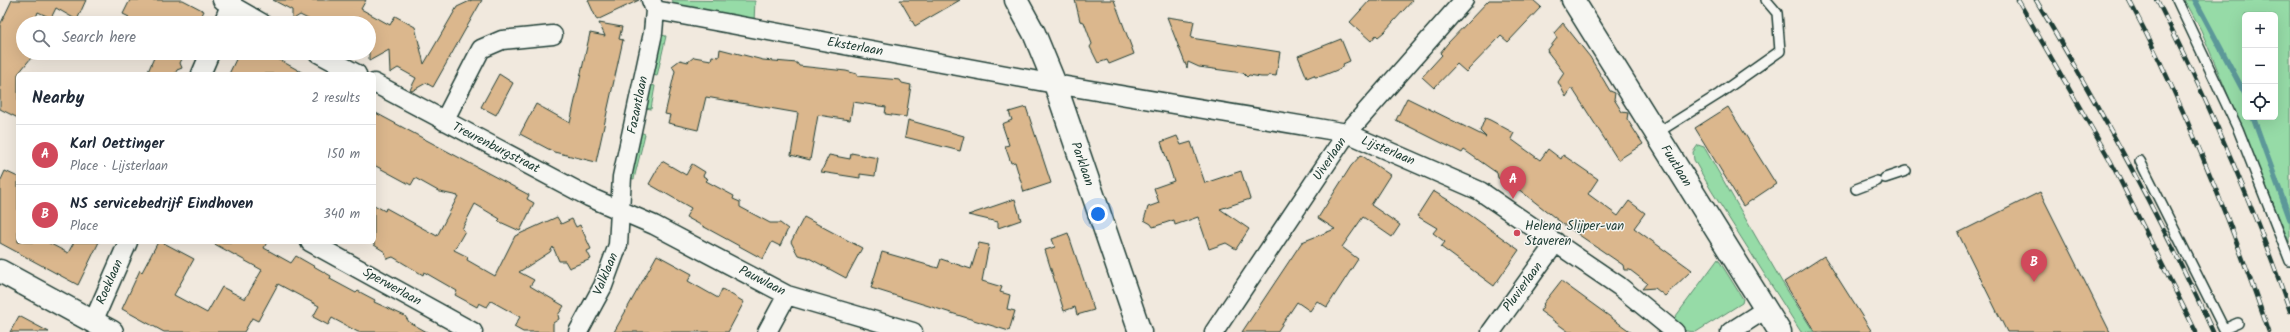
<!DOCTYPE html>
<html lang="en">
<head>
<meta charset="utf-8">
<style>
	:root { --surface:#fff; --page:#f6f6f7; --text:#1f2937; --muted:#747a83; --line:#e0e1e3; --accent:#d1495b }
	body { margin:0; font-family:Kalam,sans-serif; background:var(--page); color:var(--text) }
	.controls { position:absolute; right:12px; top:12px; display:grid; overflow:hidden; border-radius:6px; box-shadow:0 4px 16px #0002 }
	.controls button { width:36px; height:36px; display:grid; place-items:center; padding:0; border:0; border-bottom:1px solid var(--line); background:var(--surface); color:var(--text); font:20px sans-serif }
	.you { position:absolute; left:1098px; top:214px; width:14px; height:14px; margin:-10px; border:3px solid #fff; border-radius:50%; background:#1a73e8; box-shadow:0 0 0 6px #1a73e833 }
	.badge { display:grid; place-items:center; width:26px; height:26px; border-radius:50%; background:var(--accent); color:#fff; font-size:13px; font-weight:700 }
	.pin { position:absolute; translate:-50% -33px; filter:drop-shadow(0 1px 2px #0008) }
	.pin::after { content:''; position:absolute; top:21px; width:14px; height:12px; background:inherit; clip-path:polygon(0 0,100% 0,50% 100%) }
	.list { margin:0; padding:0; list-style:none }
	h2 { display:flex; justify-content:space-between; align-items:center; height:52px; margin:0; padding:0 16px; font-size:17px }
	h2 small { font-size:13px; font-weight:400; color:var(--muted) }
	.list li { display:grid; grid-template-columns:26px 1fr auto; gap:12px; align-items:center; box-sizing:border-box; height:60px; padding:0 16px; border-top:1px solid var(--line) }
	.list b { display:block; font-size:15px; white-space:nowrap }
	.list p { margin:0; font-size:13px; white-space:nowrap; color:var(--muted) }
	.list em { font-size:13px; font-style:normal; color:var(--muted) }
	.icon { flex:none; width:22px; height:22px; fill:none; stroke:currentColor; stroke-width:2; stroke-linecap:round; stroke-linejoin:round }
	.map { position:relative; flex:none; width:2290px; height:332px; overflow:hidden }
	.search { position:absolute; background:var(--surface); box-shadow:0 4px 16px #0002; left:16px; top:16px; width:360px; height:44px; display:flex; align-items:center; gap:10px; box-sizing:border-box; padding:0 14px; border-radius:22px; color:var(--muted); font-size:15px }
	.panel { position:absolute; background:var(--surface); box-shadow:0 4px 16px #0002; left:16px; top:72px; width:360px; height:172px; border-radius:6px }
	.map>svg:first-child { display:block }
	.green { fill:#96dba7; stroke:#5a8c6e; fill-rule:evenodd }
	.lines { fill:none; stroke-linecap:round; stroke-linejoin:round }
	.stream { stroke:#5b9899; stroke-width:5.5 }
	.building { fill:#dbb78d; stroke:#1f3d34 }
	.service-casing { stroke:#1f3d34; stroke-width:12 }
	.minor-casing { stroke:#1f3d34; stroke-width:21 }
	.tertiary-casing { stroke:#1f3d34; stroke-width:25 }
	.service { stroke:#f6f6f2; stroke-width:9 }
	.minor { stroke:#f6f6f2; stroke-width:18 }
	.tertiary { stroke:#f6f6f2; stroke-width:22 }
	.rail-casing { stroke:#1f3d34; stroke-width:4.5 }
	.rail { stroke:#f6f6f2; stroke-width:3; stroke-dasharray:9; stroke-linecap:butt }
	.poi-dot { fill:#d1495b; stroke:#f6f6f2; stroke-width:1.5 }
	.labels { text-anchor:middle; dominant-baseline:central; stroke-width:3; stroke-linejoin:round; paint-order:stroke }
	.street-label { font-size:13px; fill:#1f3d34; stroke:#f6f6f2 }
	.poi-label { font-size:13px; fill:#1f3d34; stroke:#f6f6f2; text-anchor:start }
</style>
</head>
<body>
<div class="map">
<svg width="2290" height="332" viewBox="0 0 2290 332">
	<rect width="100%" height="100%" fill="#f1e9de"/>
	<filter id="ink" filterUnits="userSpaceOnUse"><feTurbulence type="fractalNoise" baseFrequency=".025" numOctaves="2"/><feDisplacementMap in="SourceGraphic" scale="8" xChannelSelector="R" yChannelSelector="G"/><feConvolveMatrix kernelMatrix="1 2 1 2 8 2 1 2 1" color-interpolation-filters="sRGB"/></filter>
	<g filter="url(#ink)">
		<path class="green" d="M672,0l83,1 -1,21 -78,-15z
			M2185,0h105v244l-89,-214zM2245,15h30v102h-30z
			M661,35l5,1 -9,40 -4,-1z
			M651,85l4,1 -4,23 -5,-1z
			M640,132l5,2 -11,45 -5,-1z
			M1698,145l6,2 78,135 32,50h-13l-90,-142 -17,-30 -1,-8z
			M1718,259l25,40 -1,4 -46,29 -10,-1 -13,-11z"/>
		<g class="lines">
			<path class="stream" d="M2195,0l50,94
				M2253,117l37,102"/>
		</g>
		<path class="building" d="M12,0h74l-9,20 -21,-12 -5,10 -13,-6 -4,11h-11v30h12l-17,21v44l-18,-9v-84z
			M130,0h53l21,11 -6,12h-72l3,-6 -6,-3z
			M273,0h93l-5,9 29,16 5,-9 20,11 9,37 33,-57 15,-7h10l-49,87 -7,-4 -14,8 -2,-1 6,-12 -18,-10 -8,5 -1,-23 -20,11v-38h-53l-16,-8 -8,5v-10z
			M588,0h51l-42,20z
			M900,0h60l-45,26z
			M1075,0h39l20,54 -25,10 -2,-4 -9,3 -8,-16 2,-3 -8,-22 -4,-1z
			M1370,0h43l-29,32 -6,5 -2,-2 -5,6 -21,-19z
			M1489,0h44l8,7 -33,35 -7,-6 -35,36 -9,-8 -23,24 -12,-11 20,-22 -2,-2 7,-9z
			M1167,17l27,4 -3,17 89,14 -4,24 -7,-1 -1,2h-7l-12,-2 -2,2 -4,-4 -44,-6 -11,-5 -1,6z
			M599,23l23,4 -3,12 4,1 -27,122 -42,-10 -34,-18 16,-30 34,19 20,-90 15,3z
			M1563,23l27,34 20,34 5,2 -1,6 8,13 6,1 -1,6 16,25 -25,16 -46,-72 -6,9 -8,-15 6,-9 -17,-22 10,-13 -3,-5z
			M1341,39l9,22 -7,3 1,2 -7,4 -15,6 -7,1 -1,-2 -7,3 -9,-22z
			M720,49l43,11 34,3 2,3 47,5 11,3v2l43,4 2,3 9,2 -5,32 -21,-3 1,-7 -33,-5 -3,18 -32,-5 -8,45 -19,-5 7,-42 -92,-16 -8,33 -30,-7 2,-8 -5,-1 10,-43 -3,-5 8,-6 8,2 6,-5 17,3 1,-4 7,1z
			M156,53h29l-5,10 2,5 -5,2 -2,4h-28z
			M239,53h28l38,21h-76z
			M499,74l14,9 -17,32 -15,-8z
			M1407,98l79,39 -6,-6 5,-13 5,2 24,13 -3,6 29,21 8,-11 13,10 2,-4 35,24 -10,15 30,22 11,-15 16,12 -11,15 58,42 -27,26 -10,-8 -13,1 5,-6 -17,-13h-6l-1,-5 -60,-41 -50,-39 -15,-7 -1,-5 -33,-23 -2,3 -66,-33z
			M1026,107l25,76 -27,9 -9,-30 -4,1 -6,-17 4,-1 -7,-21 10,-4 -3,-8z
			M1728,107l48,77 -33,22 -48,-78z
			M374,112l155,83 -2,4 7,4 -14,28 -22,-10 2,-2 -25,-15 -13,25 3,2 -11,19 14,7 -1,3 28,16 20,-40 42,-19 4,7 11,-5 4,8 4,-2 11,24 -4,2 4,8 -22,9 -4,-7h-6l-6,-14 -3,5 -31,20 15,8 -4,6 34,20 -6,9 1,4 -6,4v9h-30l-9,-5 6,-10 -29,-16 -4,6 -8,-4 -2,4 -22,-12 2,-4 -33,-19 -1,3 -30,-18 -6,2 -2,-7 -11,-7v-40l11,6 1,-3 51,28 21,-40 -18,-4 -25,-14 -4,7 -37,-20z
			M908,120l56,16 -4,15 -55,-14z
			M1177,136l4,9 10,-3 14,41 36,-12 9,28 -30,10 29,20 -13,20 -10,-6 -17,6 -11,-32 -23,8 -1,-5 -21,7 -2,-3 -7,-4 4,-13 11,-4 -5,-15 20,-7 -13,-39z
			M851,153l27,5 -3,18 -15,-2v4l-39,-6 8,-17 21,4z
			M1361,155l29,20 -19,30 29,20 -8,12 -29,-20 -21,30 16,12 -31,48 -10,-6 -7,10 -13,-9 -20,30h-35l60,-90 33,-13 -17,-11 33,-52z
			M662,161l24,14 6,-11 13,8 -2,4 5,3 -2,2 28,15 -1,3 7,3v5l30,16h10l8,6 -8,17 -8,-4 -9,17 -77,-42 5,-9 -42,-24z
			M5,171l13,6v65h29l21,11 6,-11h25l-21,43 -78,-42v-61z
			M1433,191l22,13 64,46 -25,36 -53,-39 4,-5 -12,-9 4,-5 -20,-12z
			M2040,192l70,140h-103l-49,-99z
			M1015,199l6,21 -23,8v-6l-30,-7z
			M804,217l58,31 -16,30 -39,-21 -9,-2 -7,-13z
			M1068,233l26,77 -17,5 -2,-8 -11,4 -19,-61 10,-3 -3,-8z
			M158,242h4l32,17 -20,36 33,18 15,-26 23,12 17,-29 -51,-28h56l-3,6 27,15 5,-7 35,20 -1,3 26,14 2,-2 17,9 -1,2 31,14 4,6 18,10h-69l-26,-14 -4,7 -15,-8 6,-11 -41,-22 -20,37 -6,-3 -8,14h-80l-42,-23 18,-39 2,2z
			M979,243l10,2 -7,36 20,6 -2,5 10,3 -3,14 8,2 -6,20 -138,-43 11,-36 56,16 3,-9 30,10z
			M657,255l35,19 -4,7 30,17 4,-9 22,13 -16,30h-114z
			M1824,256l48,76h-57l-31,-50z
			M1561,281l48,35 22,16h-62l-29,-21 4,-6 -1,-1z
			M19,316l30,16h-39z"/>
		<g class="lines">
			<defs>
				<path id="service" d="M2177,0l61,129 52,132
					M1657,133l62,-39 61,-43 -3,-38 -11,-13
					M2140,161l84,168 14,-6
					M1885,178l21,-7
					M1856,189l21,-8"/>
				<path id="minor" d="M222,0l40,23
					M655,10l400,74 292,49 133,58 139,95 56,46
					M223,23l9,-23
					M318,53l39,21
					M201,74l9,-21
					M374,83l215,114 65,28 133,70 126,37
					M444,121l37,-72 21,-9 51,-5
					M310,242l163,90
					M93,322l35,-80
					M578,332l25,-46 15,-41 4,-68 31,-144 2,-23 -4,-10
					M767,332l20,-37
					M1214,332l133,-199 117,-133
					M1491,332l65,-90
					M1730,332l36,-23"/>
				<path id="tertiary" d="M1016,0l18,33 21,51 85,248
					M1573,0l207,332
					M0,271l112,61"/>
			</defs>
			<use href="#service" class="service-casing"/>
			<use href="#minor" class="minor-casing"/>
			<use href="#tertiary" class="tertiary-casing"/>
			<use href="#service" class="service"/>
			<use href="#minor" class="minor"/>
			<use href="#tertiary" class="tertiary"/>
			<defs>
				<path id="rail" d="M2018,0l92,160 86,172
					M2036,0c64,108 125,218 177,332
					M2129,0c56,106 101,219 140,332
					M2157,0c51,100 96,205 133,311"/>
			</defs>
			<use href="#rail" class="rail-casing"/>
			<use href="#rail" class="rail"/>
		</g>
	</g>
	<circle class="poi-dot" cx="1517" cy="233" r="4"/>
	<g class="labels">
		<g class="street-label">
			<text transform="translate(855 47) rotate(10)">Eksterlaan</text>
			<text transform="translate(638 105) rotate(-78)">Fazantlaan</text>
			<text transform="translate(496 148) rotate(27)">Treurenburgstraat</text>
			<text transform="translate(1388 151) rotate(23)">Lijsterlaan</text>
			<text transform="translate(1330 159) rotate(-56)">Uiverlaan</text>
			<text transform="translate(1082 164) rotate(71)">Parklaan</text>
			<text transform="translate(1676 166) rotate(58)">Fuutlaan</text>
			<text transform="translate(606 274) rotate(-67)">Valklaan</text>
			<text transform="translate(762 281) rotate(27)">Pauwlaan</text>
			<text transform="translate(110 282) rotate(-66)">Roeklaan</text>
			<text transform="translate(392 287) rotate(29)">Sperwerlaan</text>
			<text transform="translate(1523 287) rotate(-54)">Pluvierlaan</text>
		</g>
		<g class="poi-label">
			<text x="1525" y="226">Helena Slijper-van<tspan x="1525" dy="15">Staveren</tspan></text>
		</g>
	</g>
</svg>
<div class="controls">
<button>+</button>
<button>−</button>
<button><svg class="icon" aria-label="locate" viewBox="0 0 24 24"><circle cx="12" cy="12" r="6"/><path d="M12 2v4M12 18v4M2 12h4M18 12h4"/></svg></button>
</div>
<div class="you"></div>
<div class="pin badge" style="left:1513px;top:199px">A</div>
<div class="pin badge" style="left:2034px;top:282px">B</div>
<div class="search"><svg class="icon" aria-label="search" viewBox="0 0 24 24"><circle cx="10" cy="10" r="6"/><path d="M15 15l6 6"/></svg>Search here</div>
<section class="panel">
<h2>Nearby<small>2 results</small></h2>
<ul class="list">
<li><span class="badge">A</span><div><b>Karl Oettinger</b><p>Place · Lijsterlaan</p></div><em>150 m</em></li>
<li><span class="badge">B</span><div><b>NS servicebedrijf Eindhoven</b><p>Place</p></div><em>340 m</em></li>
</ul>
</section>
</div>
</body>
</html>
